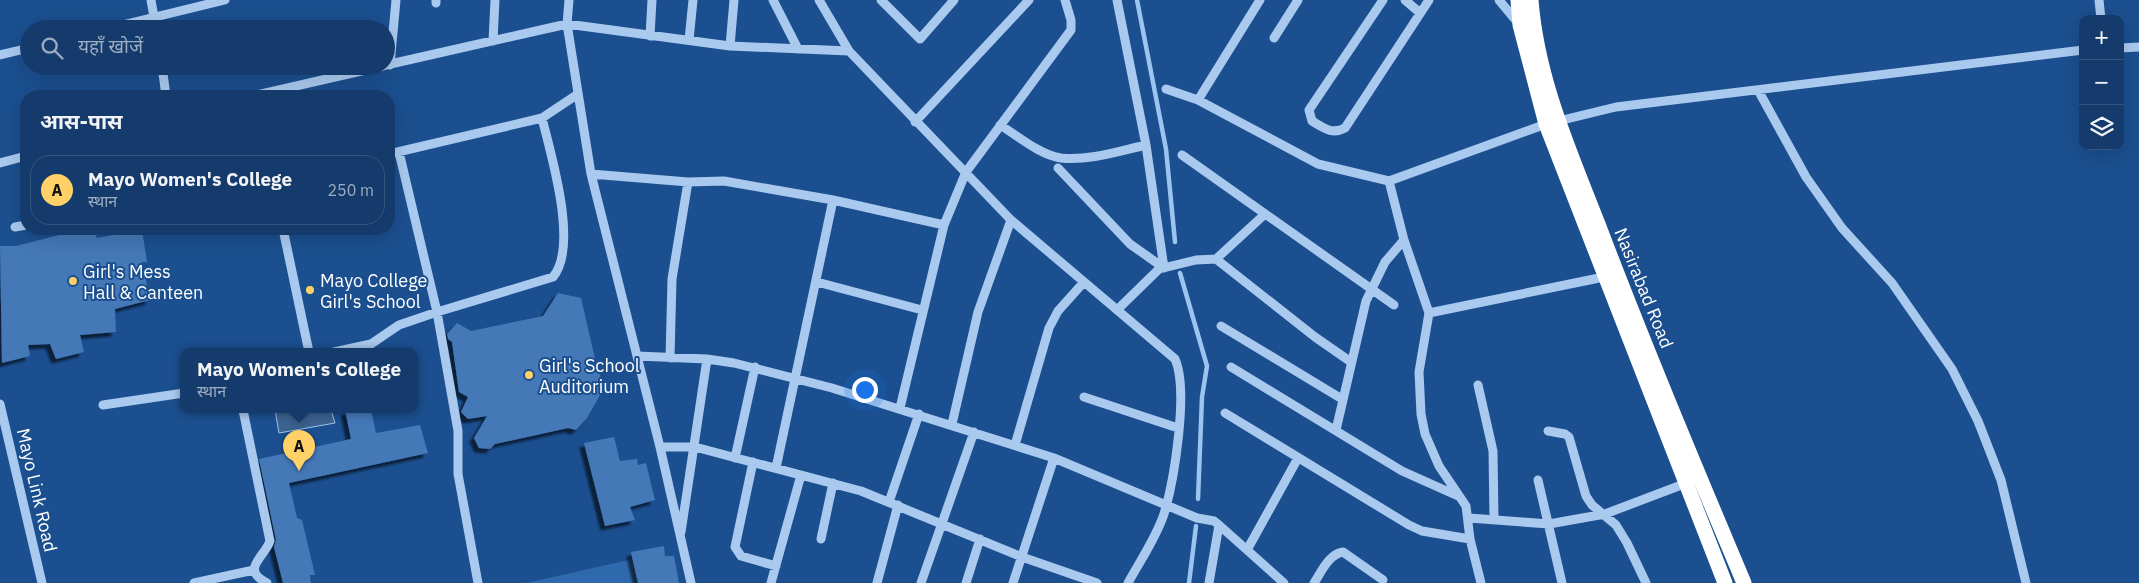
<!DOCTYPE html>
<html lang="hi">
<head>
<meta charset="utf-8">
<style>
	:root { --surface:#143b6b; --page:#1d4271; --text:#f1f3f6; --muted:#9dadc1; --line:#33557e; --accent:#ffd166 }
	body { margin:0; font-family:"IBM Plex Sans","Noto Sans Devanagari",sans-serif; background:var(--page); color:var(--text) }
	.controls { position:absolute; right:15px; top:15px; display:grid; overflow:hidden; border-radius:10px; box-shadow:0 5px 20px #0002 }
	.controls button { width:45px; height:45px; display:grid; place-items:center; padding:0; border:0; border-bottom:1px solid var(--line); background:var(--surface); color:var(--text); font:25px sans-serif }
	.you { position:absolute; left:864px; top:389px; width:18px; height:18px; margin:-12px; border:4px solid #fff; border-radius:50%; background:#1a73e8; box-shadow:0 0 0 8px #1a73e833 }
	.badge { display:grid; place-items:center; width:32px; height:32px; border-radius:50%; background:var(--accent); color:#111; font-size:16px; font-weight:700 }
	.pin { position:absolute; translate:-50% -41px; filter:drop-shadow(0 1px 2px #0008) }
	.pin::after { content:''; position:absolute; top:26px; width:18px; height:15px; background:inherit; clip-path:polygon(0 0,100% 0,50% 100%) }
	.popup { position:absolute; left:180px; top:348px; width:238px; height:65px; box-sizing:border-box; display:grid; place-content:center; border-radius:10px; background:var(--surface); filter:drop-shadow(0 1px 4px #0005); font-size:16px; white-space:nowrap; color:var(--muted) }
	.popup b { font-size:19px; color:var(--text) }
	.popup::after { content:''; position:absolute; left:50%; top:100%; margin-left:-10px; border:10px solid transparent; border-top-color:var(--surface) }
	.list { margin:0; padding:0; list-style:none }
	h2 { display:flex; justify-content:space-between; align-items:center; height:65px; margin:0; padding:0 20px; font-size:21px }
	h2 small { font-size:16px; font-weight:400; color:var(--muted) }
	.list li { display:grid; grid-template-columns:32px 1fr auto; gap:15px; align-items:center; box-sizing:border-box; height:70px; margin:0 10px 10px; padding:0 10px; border:1px solid var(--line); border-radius:20px }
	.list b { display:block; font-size:19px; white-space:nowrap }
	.list p { margin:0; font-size:16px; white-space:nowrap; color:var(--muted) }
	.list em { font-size:16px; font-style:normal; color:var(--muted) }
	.icon { flex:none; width:28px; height:28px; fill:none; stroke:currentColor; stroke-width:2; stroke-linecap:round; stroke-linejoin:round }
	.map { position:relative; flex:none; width:2139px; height:583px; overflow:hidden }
	.search { position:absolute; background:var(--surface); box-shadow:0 5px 20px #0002; left:20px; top:20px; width:375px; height:55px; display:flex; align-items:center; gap:12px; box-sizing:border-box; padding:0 18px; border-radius:28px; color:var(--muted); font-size:19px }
	.panel { position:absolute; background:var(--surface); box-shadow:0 5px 20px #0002; left:20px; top:90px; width:375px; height:145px; border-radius:20px }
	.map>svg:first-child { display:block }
	.green { fill:#2e69ad }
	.water { fill:#3c6290; stroke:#9cc4f0 }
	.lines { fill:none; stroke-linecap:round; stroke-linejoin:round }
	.stream { stroke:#9cc4f0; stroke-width:4.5 }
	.building { fill:#4478b7; filter:url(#shadow) }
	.minor { stroke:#a9c9ee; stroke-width:9 }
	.highway { stroke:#fff; stroke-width:15 }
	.poi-dot { fill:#ffd166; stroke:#1b4f8f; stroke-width:2 }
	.labels { text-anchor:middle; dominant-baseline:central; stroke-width:4; stroke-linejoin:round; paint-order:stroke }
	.poi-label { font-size:18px; fill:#fff; stroke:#1b4f8f; text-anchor:start }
	.street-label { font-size:18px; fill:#fff; stroke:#1b4f8f }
</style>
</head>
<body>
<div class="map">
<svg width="2139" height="583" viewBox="0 0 2139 583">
	<defs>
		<filter id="shadow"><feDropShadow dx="-4.5" dy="4.5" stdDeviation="1" flood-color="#0009"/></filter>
	</defs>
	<rect width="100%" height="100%" fill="#1b4f8f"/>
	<path class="green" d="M633,559l5,24h-112z"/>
	<path class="water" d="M275,410h56l4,13 -56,10z"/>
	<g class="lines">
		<path class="stream" d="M1137,0l29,149 9,93
			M1180,273l27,93 -5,31 -4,102
			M1189,583l7,-57"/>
	</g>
	<path class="building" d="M83,229h10l4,9 45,-8 5,32h-5l8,38 -35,9 1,23 -36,3 4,17 -28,7 -6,-15 -22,1 2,11 -28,7 -2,-117h16z
		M558,293l23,5 15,65 8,25 -17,30 -11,12 -8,-2 -73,16 -5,5 -11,-1 -5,-10 13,-22 -19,3 -7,-7 7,-15 -9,-5 -7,-50 -4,-3 -1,-5 10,-11 14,8 72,-15z
		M345,410h26l5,23 44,-8 8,28 -139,30 8,35 5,2 13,55h-5l1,8h-28l-9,-36 2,-7 -17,-81 92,-20z
		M614,437l6,24 17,-2 1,6 8,-2 9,37 -25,7 5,13 -30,6 -21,-83z
		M664,546l1,10h9l5,27h-41l-7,-31z"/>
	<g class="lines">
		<path class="minor" d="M151,0l5,29
			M569,0l-2,24 24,150 69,273 31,136
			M773,0l25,49
			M819,0l30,51 162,169 164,139c14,31 -1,122 -11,155 -8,24 -24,47 -36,69
			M881,0l39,39 34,-39
			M1117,0l29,145 18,123
			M1383,0l-74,110 3,11c12,7 20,14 33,7l84,-128
			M1405,0l14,12
			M1499,0l20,24
			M2099,0l2,19
			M436,3v-3
			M106,29l119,-29
			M650,36l2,-36
			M1274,38l24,-38
			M689,40l4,-40
			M493,41l2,-41
			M730,46l4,-46
			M2120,48l19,-1
			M0,55l29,-7
			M386,65l181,-41 163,22 119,5
			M390,65l6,-65
			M162,66l4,30
			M1166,89l32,11 120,64 71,17
			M1758,90l48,87 36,51 50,55 60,86 26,52 23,59 25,103
			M252,96l131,-30
			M1198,100l62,-100
			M915,122l114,-122
			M1000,125c18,11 40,30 61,33 28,3 58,-7 85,-13
			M399,152l38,160 21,119v43l20,109
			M389,154l153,-36 36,-24
			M1182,155l212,150
			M0,163l26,-7
			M1058,168l72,76 34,24
			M591,174l97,8 36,-1 109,19 111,25 22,-53 105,-142v-10l-6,-20
			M15,227l11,-2
			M283,229l26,123
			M1216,259l99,78 36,25
			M817,282l105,28
			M1117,310l42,-41 37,-9 20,-1 49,-45
			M1429,313l175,-36
			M1221,326l121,73
			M334,352l37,-8 28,-19 38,-13 116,-35c26,-31 -2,-122 -11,-159
			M637,356l70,3 27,4 98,25 222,70 143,60 17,3 5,4 65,58
			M670,358l2,-79 16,-97
			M1231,367l171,104 56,25
			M1478,385l15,66 1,69
			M1084,397l94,31
			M0,404l42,179
			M103,405l81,-12
			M900,408l44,-183
			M243,410l27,131c-6,17 -30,28 -3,42
			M1225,413l184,112 13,6 48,8
			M952,424l26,-112 33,-92
			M1336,430l30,-129 19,-39 19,-22
			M1548,431l17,3 4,3 17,59 6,9 24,20 11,18 19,40
			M1015,445l34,-117 9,-17 26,-29
			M660,447h35l166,44 161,66 75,26
			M735,458l20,-91
			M753,462l-18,85 6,9 35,10
			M776,468l57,-268
			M1538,480l24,103
			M889,502l30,-88
			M1469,518l80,6 56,-10 79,-30
			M681,532l26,-173
			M821,539l12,-56
			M1247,550l51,-92
			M194,583l60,-13
			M771,583l30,-108
			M877,583l21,-78
			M921,583l53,-151
			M966,583l14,-44
			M1013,583l41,-125
			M1209,583l10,-58
			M1314,583c8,-12 15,-29 29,-31l40,28
			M1481,583l-11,-44 -4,-33 -27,-40 -14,-32 -4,-20 -2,-42 10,-59 -25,-73 -15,-59 157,-57 70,-17 467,-57"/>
		<path class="highway" d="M1518,0l2,25 26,99 179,459
			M1531,0c6,79 39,152 67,224 46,121 96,240 146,359"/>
	</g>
	<g class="poi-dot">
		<circle cx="73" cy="281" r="5"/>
		<circle cx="310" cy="290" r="5"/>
		<circle cx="529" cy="375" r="5"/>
	</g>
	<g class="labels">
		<g class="poi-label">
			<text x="83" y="271">Girl's Mess<tspan x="83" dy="21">Hall &amp; Canteen</tspan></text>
			<text x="320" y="280">Mayo College<tspan x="320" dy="21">Girl's School</tspan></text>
			<text x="539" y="365">Girl's School<tspan x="539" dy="21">Auditorium</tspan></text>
		</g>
		<g class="street-label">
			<text transform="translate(1644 288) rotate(68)">Nasirabad Road</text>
			<text transform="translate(37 490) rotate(77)">Mayo Link Road</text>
		</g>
	</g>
</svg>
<div class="controls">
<button>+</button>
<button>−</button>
<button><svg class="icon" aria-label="layers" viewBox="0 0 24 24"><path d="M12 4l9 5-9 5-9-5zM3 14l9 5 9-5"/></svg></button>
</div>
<div class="you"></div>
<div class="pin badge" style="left:299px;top:471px">A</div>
<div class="popup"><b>Mayo Women's College</b>स्थान</div>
<div class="search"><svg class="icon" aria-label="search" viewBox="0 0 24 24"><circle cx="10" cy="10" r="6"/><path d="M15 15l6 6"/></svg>यहाँ खोजें</div>
<section class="panel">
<h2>आस-पास<small></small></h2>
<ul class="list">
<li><span class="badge">A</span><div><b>Mayo Women's College</b><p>स्थान</p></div><em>250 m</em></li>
</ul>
</section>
</div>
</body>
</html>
